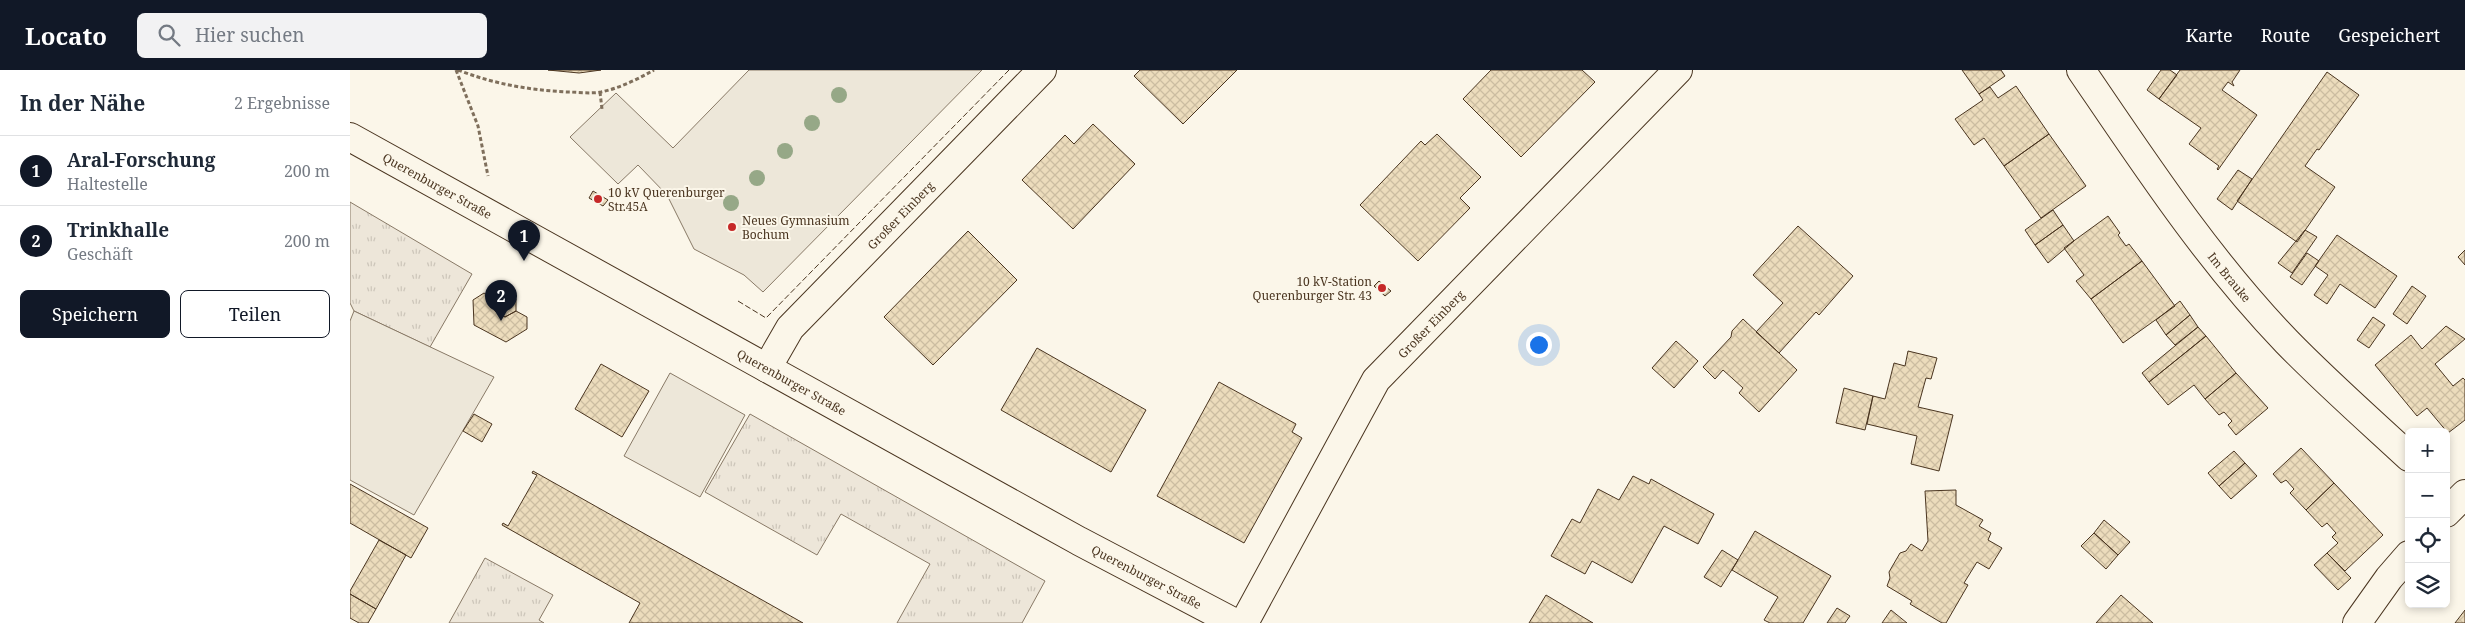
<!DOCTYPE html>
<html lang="de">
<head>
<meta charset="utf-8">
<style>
	:root { --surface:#fff; --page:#f2f2f3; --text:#1f2937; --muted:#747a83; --line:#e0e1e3; --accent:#111827 }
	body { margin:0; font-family:"Noto Serif",serif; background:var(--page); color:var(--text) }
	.controls { position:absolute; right:15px; bottom:15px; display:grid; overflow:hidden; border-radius:8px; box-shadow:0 2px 8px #0003 }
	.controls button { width:45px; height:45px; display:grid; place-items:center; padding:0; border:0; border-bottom:1px solid var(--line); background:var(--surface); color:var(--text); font:25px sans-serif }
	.you { position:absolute; left:1188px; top:274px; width:18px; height:18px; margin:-12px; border:4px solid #fff; border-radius:50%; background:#1a73e8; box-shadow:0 0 0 8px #1a73e833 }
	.badge { display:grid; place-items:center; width:32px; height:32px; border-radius:50%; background:var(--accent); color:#fff; font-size:16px; font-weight:700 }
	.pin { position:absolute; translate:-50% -41px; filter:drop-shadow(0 1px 2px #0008) }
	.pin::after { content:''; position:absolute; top:26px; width:18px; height:15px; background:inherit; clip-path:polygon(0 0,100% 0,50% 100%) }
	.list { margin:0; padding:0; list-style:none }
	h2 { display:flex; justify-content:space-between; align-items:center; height:65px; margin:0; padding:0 20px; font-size:21px }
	h2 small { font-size:16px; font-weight:400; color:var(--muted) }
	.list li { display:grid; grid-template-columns:32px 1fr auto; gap:15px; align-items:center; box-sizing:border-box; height:70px; padding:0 20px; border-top:1px solid var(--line) }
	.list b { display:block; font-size:19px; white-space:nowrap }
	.list p { margin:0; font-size:16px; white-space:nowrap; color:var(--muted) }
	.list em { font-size:16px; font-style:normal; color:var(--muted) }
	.actions { display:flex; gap:10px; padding:15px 20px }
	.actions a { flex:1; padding:11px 0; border:1px solid var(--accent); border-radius:8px; text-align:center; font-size:18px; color:var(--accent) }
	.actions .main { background:var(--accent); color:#fff }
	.icon { flex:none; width:28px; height:28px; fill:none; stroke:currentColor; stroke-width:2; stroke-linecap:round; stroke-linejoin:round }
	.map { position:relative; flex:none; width:2115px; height:553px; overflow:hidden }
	header { display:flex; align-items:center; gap:30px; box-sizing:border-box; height:70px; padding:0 25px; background:var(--accent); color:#fff }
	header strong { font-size:24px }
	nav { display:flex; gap:28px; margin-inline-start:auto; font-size:18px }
	.search { width:350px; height:45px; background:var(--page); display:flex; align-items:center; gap:12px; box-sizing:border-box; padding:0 18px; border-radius:8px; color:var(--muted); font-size:19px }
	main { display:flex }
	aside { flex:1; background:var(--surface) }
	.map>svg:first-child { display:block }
	.grass { fill:url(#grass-tufts); stroke:#887966 }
	.parking { fill:#ede7d9; stroke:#887966 }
	.building { fill:url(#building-cross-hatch); stroke:#4a3520 }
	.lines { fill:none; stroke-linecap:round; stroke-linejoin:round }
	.minor-casing { stroke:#4a3520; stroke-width:30 }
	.path { stroke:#7f6f5c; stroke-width:3; stroke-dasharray:4 2.5; stroke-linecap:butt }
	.minor { stroke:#fbf6e9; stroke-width:28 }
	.fence { stroke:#4a3520; stroke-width:1; stroke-dasharray:6 2.5; stroke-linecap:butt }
	.tree { fill:#96a887 }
	.poi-dot { fill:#c62828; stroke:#fbf6e9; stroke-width:2 }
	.labels { text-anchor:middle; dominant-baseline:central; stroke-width:4; stroke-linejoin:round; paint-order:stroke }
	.street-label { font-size:12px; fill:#4a3520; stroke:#fbf6e9 }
	.poi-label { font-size:12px; fill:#4a3520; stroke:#fbf6e9; text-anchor:start }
</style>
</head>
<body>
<header>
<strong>Locato</strong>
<div class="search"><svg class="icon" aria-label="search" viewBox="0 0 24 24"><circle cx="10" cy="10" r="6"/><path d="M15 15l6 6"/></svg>Hier suchen</div>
<nav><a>Karte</a><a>Route</a><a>Gespeichert</a></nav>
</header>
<main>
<aside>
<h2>In der Nähe<small>2 Ergebnisse</small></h2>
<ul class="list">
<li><span class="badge">1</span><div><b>Aral-Forschung</b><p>Haltestelle</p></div><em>200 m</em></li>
<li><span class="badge">2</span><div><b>Trinkhalle</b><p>Geschäft</p></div><em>200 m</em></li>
</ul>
<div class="actions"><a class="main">Speichern</a><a>Teilen</a></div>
</aside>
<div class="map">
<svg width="2115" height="553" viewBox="0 0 2115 553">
	<defs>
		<pattern id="grass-tufts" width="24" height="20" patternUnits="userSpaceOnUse" patternTransform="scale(1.25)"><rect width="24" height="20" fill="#ede6d9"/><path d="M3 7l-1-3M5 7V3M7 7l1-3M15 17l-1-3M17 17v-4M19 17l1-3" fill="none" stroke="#cdc6ba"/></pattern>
		<pattern id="building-cross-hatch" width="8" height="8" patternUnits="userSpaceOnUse" patternTransform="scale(1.25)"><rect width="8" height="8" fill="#ecdcbc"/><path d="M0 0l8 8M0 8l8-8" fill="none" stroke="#ccbda1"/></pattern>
	</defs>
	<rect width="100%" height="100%" fill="#fbf6e9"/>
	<path class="grass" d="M0,132l122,72 -42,73 -76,-36 -4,-8z
		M400,344l295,167 -23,42h-125l33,-59 -89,-50 -24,41 -112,-63z
		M135,488l68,37 -14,25 5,3h-95z"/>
	<path class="parking" d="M399,0h233l-219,222 -19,-17 -50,-26 -27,-54 -29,-30 -20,19 -48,-47 46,-44 57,55z
		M4,241l140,66 -80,138 -64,-35v-159z
		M320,303l75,42 -45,82 -76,-41z"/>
	<path class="building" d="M198,0h53l-22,3z
		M790,0h97l-54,54 -49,-48z
		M1141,0h91l13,12 -74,75 -58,-58z
		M1612,0h39l4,6 -26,18z
		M1811,0h9l7,5 -18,24 -12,-9z
		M1830,0h60l-8,12 2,4 -6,-4 -6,8 35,25 -39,55 -1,-1 2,-3 -30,-22 12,-16 -42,-29z
		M1977,2l32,23 -40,55 -2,-1 -12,17 30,21 -38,55 -60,-41z
		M1666,16l33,48 -45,32 -20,-28 -10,7 -19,-26 28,-19 -4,-6 11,-7 8,11z
		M743,54l42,40 -62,65 -51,-49 43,-45 9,9z
		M1087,64l44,43 -21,21 10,10 -52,53 -58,-56 61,-64 4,4z
		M1699,64l37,52 -45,32 -37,-52z
		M1888,100l14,9 -20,31 -15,-11z
		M243,121l15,9 -5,6 -14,-8z
		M1703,140l10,15 -28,20 -10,-15z
		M1758,146l12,17 -2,2 8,11 3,-2 13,17 -51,38 -15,-18 8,-6 -20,-27z
		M1713,155l11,16 -26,22 -13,-18z
		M1448,156l55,50 -34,39 -3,-3 -37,41 -23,-21 27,-29 -30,-28z
		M1955,160l12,7 -25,36 -14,-10z
		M618,161l49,49 -84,85 -49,-48z
		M1987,165l60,41 -22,32 -35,-24 -13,20 -13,-9 14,-20 -13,-9z
		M2115,180v15l-7,-8z
		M1957,183l12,8 -17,24 -12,-8z
		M1792,191l33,45 -52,37 -32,-44z
		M1029,211l12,10 -6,5 -11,-10z
		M2062,216l14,10 -19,28 -14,-10z
		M134,223l11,7v11l10,6 11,-6 11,6v12l-21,13 -32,-17 -1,-25z
		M155,223l11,6v12l-11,6 -10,-6v-11z
		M1830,231l10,14 -24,20 -10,-15z
		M1840,245l8,12 -23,18 -9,-10z
		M2023,247l12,8 -16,23 -12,-8z
		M1393,249l54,51 -38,42 -20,-19 4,-5 -20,-18 -8,9 -12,-12 28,-30 1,-6z
		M2096,256l19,13 -30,25 18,22 10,-8 2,2v40l-17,13 -21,-25 -10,8 -42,-51 36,-30 11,14z
		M1848,257l8,9 -57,46 -7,-9z
		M1856,266l30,37 -31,26 -11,-14 -26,20 -19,-23z
		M1326,271l22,20 -24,27 -22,-20z
		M687,278l109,62 -35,62 -110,-62z
		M1558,281l29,7 -6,21 -5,-1 -8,29 35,8 -14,56 -28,-7 6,-28 -50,-12 6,-28 12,3 9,-36 11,3z
		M251,294l48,27 -27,46 -47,-28z
		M1886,303l32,35 -32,27 -8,-10 4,-4 -8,-9 -5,3 -14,-16z
		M869,312l77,42 -4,8 10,6 -58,105 -87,-47z
		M1494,318l29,8 -8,34 -29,-7z
		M124,344l18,10 -10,18 -19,-11z
		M1951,378l33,35 -28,27 -16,-17 4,-4 -8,-9 -5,3 -8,-9z
		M1884,381l11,12 -26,23 -11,-13z
		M1895,393l12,13 -26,23 -12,-13z
		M183,401l270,152h-174l11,-20 -138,-78 1,-2 5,3 29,-51 -5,-2z
		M1283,406l16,8 2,-5 63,35 -16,30 -34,-18 -32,57 -40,-22 -7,13 -34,-18 21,-37 8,4 18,-34 21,11z
		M1984,413l49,52 -38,36 -18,-18 11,-10 -6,-6 4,-4 -9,-10 -5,4 -16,-17z
		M0,414l78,44 -17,30 -61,-35z
		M1606,420v15l27,15 -4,6 12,7 -3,7 14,8 -13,21 -12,-7 -13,21 4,2 -22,38h-4l-32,-19 2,-3 -25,-15 3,-8 -1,-6 11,-19 6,-2 5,-7 11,7 6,-10 -3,-50z
		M1754,450l26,22 -12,13 -24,-22z
		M1405,461l76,45 -28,47h-33l-6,-3 14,-23 -46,-27z
		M1744,463l24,22 -12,14 -25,-23z
		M29,470l27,15 -30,54 -26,-15v-3z
		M1372,480l16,10 -17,27 -17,-10z
		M1977,483l24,25 -13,12 -24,-25z
		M0,524l26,15 -8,14h-9l-9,-5z
		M1196,525l47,28h-64z
		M1771,525l32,28h-57z
		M1487,538l13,8 -5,7h-18z
		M1541,540l16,13h-25z
		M2115,540v13h-10z"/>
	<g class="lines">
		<defs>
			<g id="minor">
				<path id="s1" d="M1731,0c64,94 127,190 206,272 39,40 81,77 122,115"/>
				<path id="s2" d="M0,67l729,404 156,82"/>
				<path id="s3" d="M417,298l23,-40 252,-258"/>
				<path d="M2096,443l19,-19"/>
				<path id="s4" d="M894,553l132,-243 302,-310"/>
				<path d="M2007,553l32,-45 20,-23"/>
			</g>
		</defs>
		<use href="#minor" class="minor-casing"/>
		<path class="path" d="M106,0l22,56 10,50
			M108,0c36,14 71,20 109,22 11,0 23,2 34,0 19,-4 37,-13 53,-22
			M250,22l2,17"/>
		<use href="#minor" class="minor"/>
		<path class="fence" d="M388,231l28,17 243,-248"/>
	</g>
	<g class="tree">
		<circle cx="489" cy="25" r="8"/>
		<circle cx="462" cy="53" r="8"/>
		<circle cx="435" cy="81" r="8"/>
		<circle cx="407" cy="108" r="8"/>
		<circle cx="381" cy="133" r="8"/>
	</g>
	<g class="poi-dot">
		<circle cx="248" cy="129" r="5"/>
		<circle cx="382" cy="157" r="5"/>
		<circle cx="1032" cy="218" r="5"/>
	</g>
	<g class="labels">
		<g class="street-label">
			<text stroke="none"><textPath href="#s2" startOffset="100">Querenburger Straße</textPath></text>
			<text stroke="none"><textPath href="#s3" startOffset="204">Großer Einberg</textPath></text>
			<text stroke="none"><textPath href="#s1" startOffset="255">Im Brauke</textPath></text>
			<text stroke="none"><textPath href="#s4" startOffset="355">Großer Einberg</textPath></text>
			<text stroke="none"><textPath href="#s2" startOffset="505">Querenburger Straße</textPath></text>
			<text stroke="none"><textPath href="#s2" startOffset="910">Querenburger Straße</textPath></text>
		</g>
		<g class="poi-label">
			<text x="258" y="122">10 kV Querenburger<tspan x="258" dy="14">Str.45A</tspan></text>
			<text x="392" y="150">Neues Gymnasium<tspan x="392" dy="14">Bochum</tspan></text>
			<text x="1022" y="211" text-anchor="end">10 kV-Station<tspan x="1022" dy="14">Querenburger Str. 43</tspan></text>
		</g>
	</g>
</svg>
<div class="controls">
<button>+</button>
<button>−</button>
<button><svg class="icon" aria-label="locate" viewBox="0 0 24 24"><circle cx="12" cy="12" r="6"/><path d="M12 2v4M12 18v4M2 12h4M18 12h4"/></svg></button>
<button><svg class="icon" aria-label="layers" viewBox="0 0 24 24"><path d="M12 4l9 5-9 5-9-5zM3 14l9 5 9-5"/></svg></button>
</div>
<div class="you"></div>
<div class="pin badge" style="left:174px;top:191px">1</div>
<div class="pin badge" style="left:151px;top:251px">2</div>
</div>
</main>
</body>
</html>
